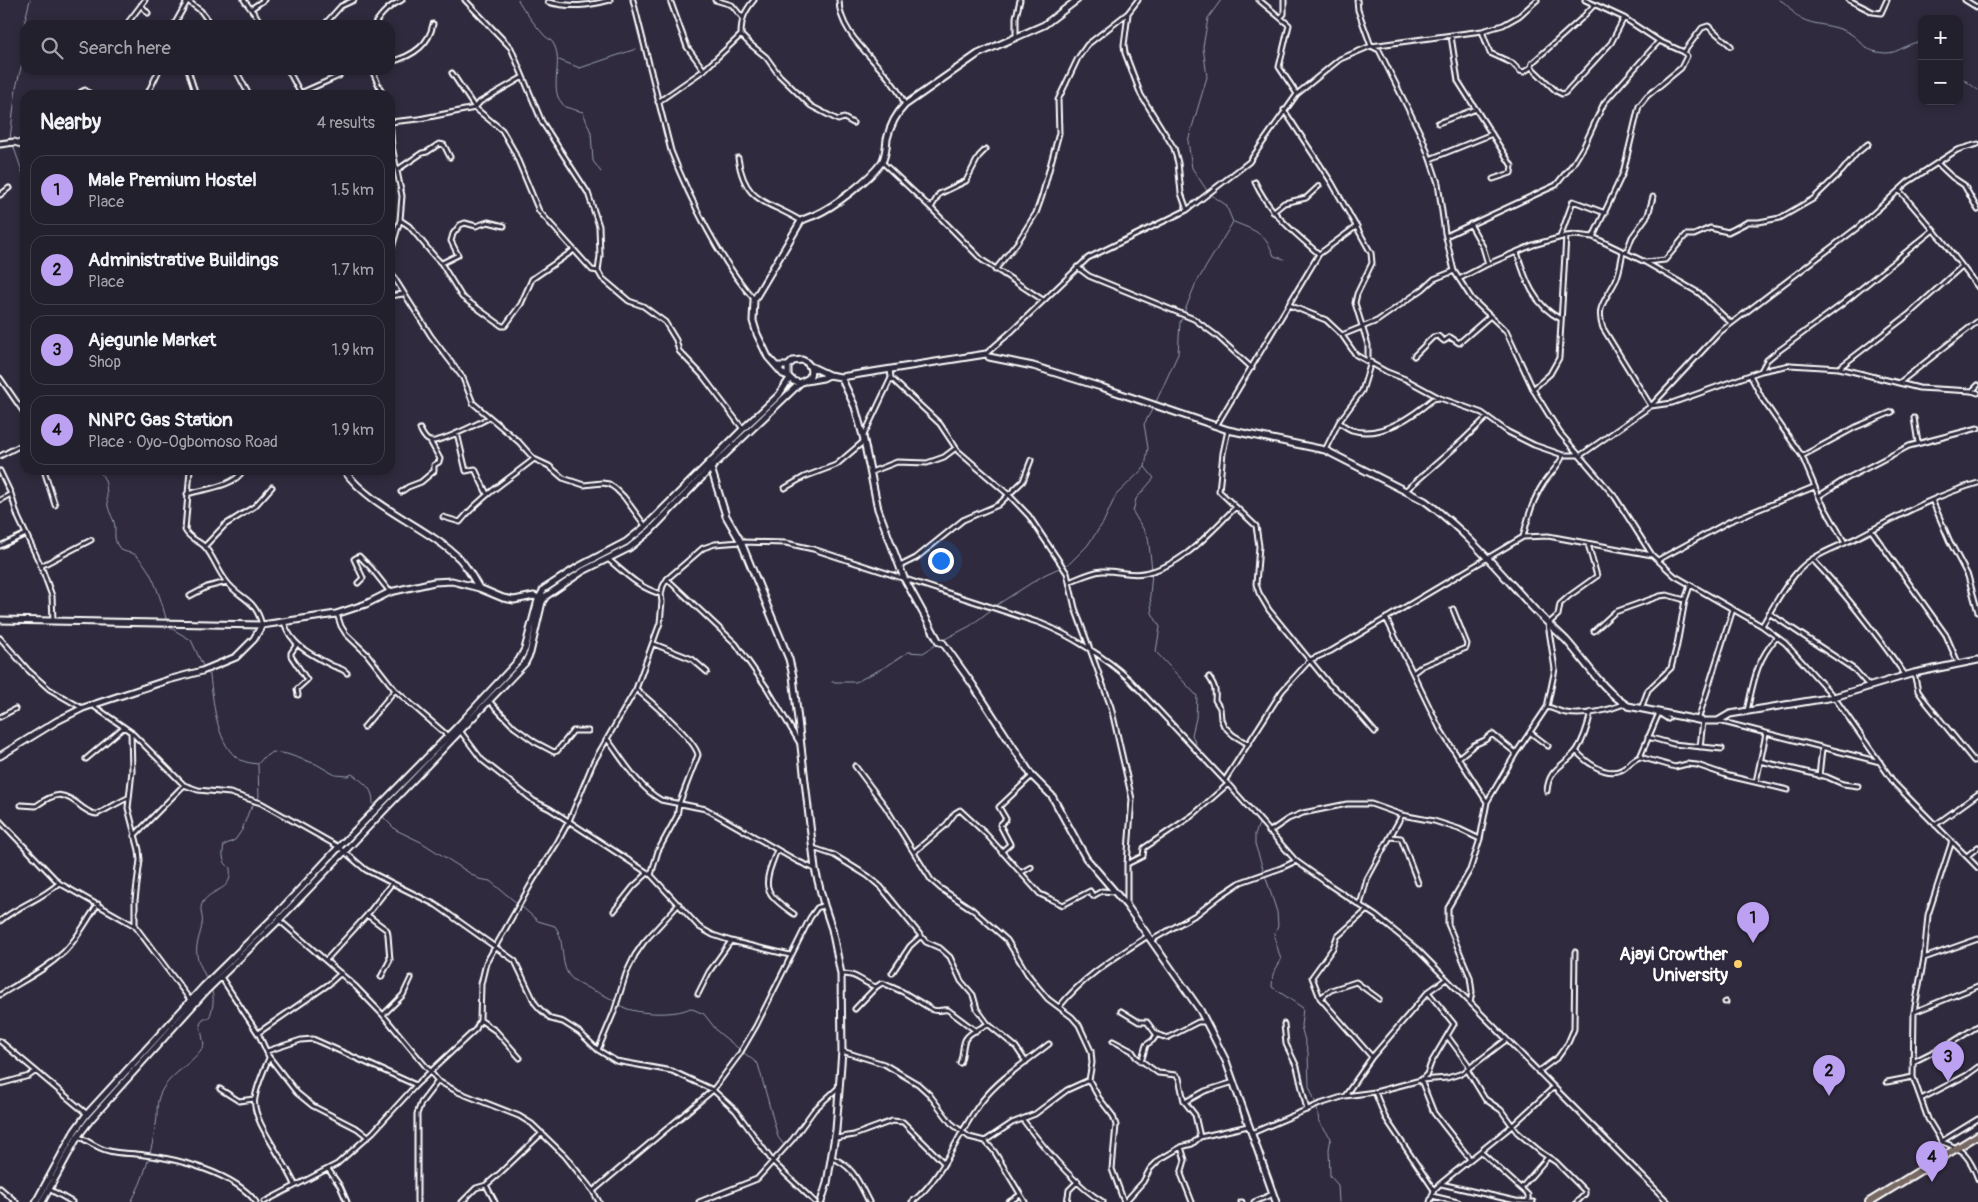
<!DOCTYPE html>
<html lang="en">
<head>
<meta charset="utf-8">
<style>
	:root { --surface:#23202e; --page:#2f2d3a; --text:#f1f3f6; --muted:#a3a3aa; --line:#403e4a; --accent:#bca0f2 }
	body { margin:0; font-family:Pangolin,sans-serif; background:var(--page); color:var(--text) }
	.controls { position:absolute; right:15px; top:15px; display:grid; overflow:hidden; border-radius:10px; box-shadow:0 2px 8px #0003 }
	.controls button { width:45px; height:45px; display:grid; place-items:center; padding:0; border:0; border-bottom:1px solid var(--line); background:var(--surface); color:var(--text); font:25px sans-serif }
	.you { position:absolute; left:940px; top:560px; width:18px; height:18px; margin:-12px; border:4px solid #fff; border-radius:50%; background:#1a73e8; box-shadow:0 0 0 8px #1a73e833 }
	.badge { display:grid; place-items:center; width:32px; height:32px; border-radius:50%; background:var(--accent); color:#111; font-size:16px; font-weight:700 }
	.pin { position:absolute; translate:-50% -41px; filter:drop-shadow(0 1px 2px #0008) }
	.pin::after { content:''; position:absolute; top:26px; width:18px; height:15px; background:inherit; clip-path:polygon(0 0,100% 0,50% 100%) }
	.list { margin:0; padding:0; list-style:none }
	h2 { display:flex; justify-content:space-between; align-items:center; height:65px; margin:0; padding:0 20px; font-size:21px }
	h2 small { font-size:16px; font-weight:400; color:var(--muted) }
	.list li { display:grid; grid-template-columns:32px 1fr auto; gap:15px; align-items:center; box-sizing:border-box; height:70px; margin:0 10px 10px; padding:0 10px; border:1px solid var(--line); border-radius:15px }
	.list b { display:block; font-size:19px; white-space:nowrap }
	.list p { margin:0; font-size:16px; white-space:nowrap; color:var(--muted) }
	.list em { font-size:16px; font-style:normal; color:var(--muted) }
	.icon { flex:none; width:28px; height:28px; fill:none; stroke:currentColor; stroke-width:2; stroke-linecap:round; stroke-linejoin:round }
	.map { position:relative; flex:none; width:1978px; height:1202px; overflow:hidden }
	.search { position:absolute; background:var(--surface); box-shadow:0 2px 8px #0003; left:20px; top:20px; width:375px; height:55px; display:flex; align-items:center; gap:12px; box-sizing:border-box; padding:0 18px; border-radius:15px; color:var(--muted); font-size:19px }
	.panel { position:absolute; background:var(--surface); box-shadow:0 2px 8px #0003; left:20px; top:90px; width:375px; height:385px; border-radius:15px }
	.map>svg:first-child { display:block }
	.lines { fill:none; stroke-linecap:round; stroke-linejoin:round }
	.stream { stroke:#99a0b1; stroke-width:1 }
	.street-casing { stroke:#fff; stroke-width:7 }
	.secondary-casing { stroke:#fff; stroke-width:9 }
	.highway-casing { stroke:#fff; stroke-width:10 }
	.street { stroke:#2f2a3d; stroke-width:3 }
	.secondary { stroke:#2f2a3d; stroke-width:5 }
	.highway { stroke:#776864; stroke-width:6 }
	.poi-dot { fill:#ffd166; stroke:#2f2a3d; stroke-width:2 }
	.labels { text-anchor:middle; dominant-baseline:central; stroke-width:5; stroke-linejoin:round; paint-order:stroke }
	.poi-label { font-size:18px; font-weight:bold; fill:#fff; stroke:#2f2a3d; text-anchor:end }
</style>
</head>
<body>
<div class="map">
<svg width="1978" height="1202" viewBox="0 0 1978 1202">
	<rect width="100%" height="100%" fill="#2f2a3d"/>
	<filter id="ink" filterUnits="userSpaceOnUse"><feTurbulence type="fractalNoise" baseFrequency=".02" numOctaves="2"/><feDisplacementMap in="SourceGraphic" scale="10" xChannelSelector="R" yChannelSelector="G"/><feConvolveMatrix kernelMatrix="1 2 1 2 8 2 1 2 1" color-interpolation-filters="sRGB"/></filter>
	<g filter="url(#ink)">
		<g class="lines">
			<path class="stream" d="M518,0c7,12 16,24 26,35 2,3 7,4 9,8 10,16 -1,37 5,54 1,3 5,7 7,10l18,5 8,21 2,28 8,11
				M1780,0c10,5 13,15 20,18 14,8 34,6 49,15 17,10 12,18 36,20 14,1 23,-12 37,-11
				M25,30v-10l5,-20
				M559,60l21,8 56,-19
				M1959,76l19,14
				M10,139l6,-51 9,-37
				M13,145l12,35
				M1208,192l-16,-24 -4,-27 19,-64 -4,-30 5,-29 13,-18
				M1234,222c22,9 31,11 40,34l10,3
				M1184,313l11,-28 38,-63 -7,-17 -16,-11
				M1155,404l23,-50 2,-32 3,-5
				M98,470c12,13 7,20 10,36 1,7 7,14 7,22 0,6 -1,12 3,18 4,8 14,5 19,10 17,16 24,44 30,66
				M1152,569l-4,-32 -15,-25 3,-13 18,-21 -9,-11 3,-19 -4,-24 9,-16
				M1152,573l-2,22 2,18 8,14 -4,25 41,44 -1,22 -4,17 4,9
				M995,606l49,-31 26,-12 17,-17 16,-23 13,-28 29,-28
				M168,625l1,2 22,13 13,28
				M943,640l27,-14 22,-17
				M207,671l3,5c3,23 6,65 26,81 6,5 14,6 22,7l6,-7 9,-5 14,2 29,10 19,11 13,1 4,-2c7,5 18,12 20,21 2,6 -1,7 3,12
				M832,682h24l31,-16 21,-14 15,1 14,-9
				M382,816l14,14 25,12 58,37 11,2 28,23
				M1259,824l-4,10v10l22,68 1,14 -4,10 7,24 -8,14 -1,13 31,21 -2,18 7,26 1,34 7,18
				M521,906l17,15 17,5c10,13 5,35 13,48 9,14 35,17 47,28
				M207,980c-3,-8 -9,-17 -10,-25 -2,-11 4,-21 5,-31 2,-8 -4,-14 1,-22 10,-15 30,-10 27,-34 -8,-6 -8,-13 -6,-23l11,-5 7,-10 7,-19 10,-14 -1,-32
				M618,1004c12,11 59,12 72,4l14,6 14,18 40,32 20,73 6,8
				M1317,1108l2,14 12,16 -2,11 1,27 8,9 1,17
				M131,1202c13,-22 21,-52 25,-78 2,-8 0,-19 3,-27 7,-22 35,-33 45,-52l-4,-21 4,-6h5c4,-9 6,-20 2,-30"/>
			<defs>
				<path id="street" d="M244,0l19,25
					M465,0l46,48 31,74 46,71 11,33 1,30 -2,15 4,7 27,23 14,5 22,16 11,18 3,11 23,24 41,54
					M633,0l38,151c18,46 50,112 83,148
					M670,0l17,47 17,23
					M715,0l17,5 10,12
					M754,0c-10,12 -13,20 -13,35l9,9 16,13 13,18 32,31 27,14 6,-2 9,5
					M839,0c0,41 52,67 66,105
					M1259,0l30,25 -10,42 18,27
					M1357,0l1,10 13,36 8,4 43,87 8,22 8,24 7,50 9,38 18,28 34,32 28,60 26,42 55,64 37,58 23,21 87,50 23,17 49,54 61,87 83,84
					M1585,0l39,18 35,23 25,11 3,4 -6,12 -34,28 -8,10 -16,67 -30,64
					M1849,0l24,12 8,1 6,-13
					M1965,0l13,8
					M188,1l13,10 10,14
					M548,2c22,6 40,4 62,-2
					M141,5l7,8
					M252,8l12,-8
					M1128,14l-4,31 1,8 16,42 33,53 4,15 3,30 6,17
					M1281,17l3,-3v-14
					M126,25l19,-25
					M174,25l14,-25
					M324,25l17,-19 13,-6
					M374,25c8,-12 15,-19 28,-25
					M1482,31l8,22 22,10 8,8 4,1 7,-5 1,-4 50,-45 12,-13
					M1451,36l7,45 54,85 -1,7 -18,6
					M1016,37v-20l4,-17
					M1684,52l18,-24 6,-2 23,20
					M390,62c20,-5 39,-16 43,-38
					M1531,67l25,24 6,3 3,-1 46,-50 13,-25
					M188,70l8,25
					M236,70l13,25
					M288,70l13,24
					M372,70l11,25
					M452,73l23,35 27,22 12,21 25,60 53,59 6,1
					M80,95l1,-3 4,-2 7,5
					M147,95l12,-25
					M296,95l43,-19
					M658,102l46,-32 37,-35
					M1284,110l48,73 39,70 1,10 -15,31 -2,9 13,42v15
					M390,122l29,-3 56,-11 5,-6 43,-25
					M1438,123l38,-14
					M738,158c7,46 29,42 63,63
					M1430,159l62,-25
					M882,162l49,46 51,52 61,40
					M1937,163l15,14 12,8 14,25
					M397,170l25,-17 5,-1 12,-8 5,1 6,12
					M1255,182c14,31 39,50 64,72
					M1899,190l43,50 36,47
					M0,195l9,-7
					M931,208l8,-14 27,-13 13,-25 7,-7
					M1273,212l11,-9 22,-5 13,-12
					M400,220l9,6 26,31 6,6 21,34 40,29h3l16,-22 11,-25 42,-29
					M1470,224l13,23 5,17
					M1446,236l110,-51 17,-21 11,-18 20,-43 55,-62
					M1560,237l13,-36 32,12
					M1517,252c8,27 17,54 44,67
					M1623,252c-2,9 -3,19 -7,28 -9,19 -21,26 -13,48l48,78
					M1626,253l6,-16 16,-22 5,-18
					M390,255l10,-35 2,-24 -10,-50 -2,-25
					M1646,262l19,-2 21,-25h8l16,-7 18,4 20,-10h11l21,-4 33,-19 29,-28 14,-17 12,-10
					M442,263l16,-8 -7,-14 2,-7 7,-9 5,-2 11,3 12,-4 16,4
					M1077,267l12,9 105,43 23,17 35,32
					M995,270l22,-27 19,-30 6,-17 17,-63 -1,-33 20,-42 9,-13 41,-32 10,-13
					M390,271l41,65 32,42 10,25 46,39 15,17 15,7 14,12 21,7 18,-2 7,1 7,5 8,8 22,30
					M1459,279l29,-15 45,-19 33,-9 9,-1 18,2 52,25 54,31 32,30
					M390,296l13,-2
					M1289,305l37,15 16,15 14,20 31,17 18,7 35,19 42,15 26,19 26,13 29,10h18l70,-49 69,-74 137,-104 51,-46 49,-32 21,-6
					M1342,335l35,-14 46,-32 11,-10 20,-8
					M988,352l25,-22 75,-72 99,-48 62,-48 48,-68 43,-35 31,-13 111,-15 21,-6 16,-9 18,-16
					M1414,356l19,-19 5,-1 6,5 6,-4 9,6 31,-27
					M1839,368l69,-53 53,-48
					M1761,371l6,-11 6,-5 68,-50 91,-74
					M1750,375l13,25 39,56 18,43 25,44
					M0,378l25,36
					M891,378l49,46 18,27 51,44 20,21 38,57 8,35 36,99 21,92 -5,65v41
					M1899,383l79,-62
					M1533,389l17,-15 9,-16 7,-122
					M1972,391l6,-6
					M1651,406l21,-3 89,-32 29,-6 49,3 80,20 53,3 6,2
					M1914,418l4,25
					M1339,422c4,3 9,7 13,8 28,9 61,-14 81,-31l6,-1
					M1216,426l103,-172 38,-28
					M420,429c2,4 5,11 10,12 11,2 48,-18 59,-23
					M1228,430l-5,23 -4,38 37,35 3,20 -3,38 3,9 10,17 61,75 14,11 31,36
					M457,433l9,38 9,-2 12,25
					M864,435l27,-57 -1,-9
					M1325,450l14,-28 23,-31 9,-29
					M0,456l25,-13
					M1802,456l54,-29 36,-15
					M44,470l11,35
					M190,470l-5,60c5,10 14,10 20,17 8,9 13,24 21,34 14,19 29,16 36,44
					M0,471l11,23 7,23 23,49 11,30 1,25
					M871,472l26,-10 30,1 17,-6 12,-9
					M785,488l19,-11 32,-12 27,-23
					M1405,491l56,-49 26,-25
					M401,492l7,-5 13,-5 13,-11v-6l5,-3 1,-3 -10,-18
					M187,494c16,-5 48,-7 56,-24
					M1819,496l25,-16 65,-34 69,-18
					M0,500l11,-6
					M1932,500l18,42 18,34 10,36
					M443,517l17,5c21,-26 49,-43 74,-63
					M1871,530l75,105 12,28
					M1523,537c5,-19 9,-36 20,-53 6,-10 16,-17 20,-29
					M0,546l26,-12
					M205,546l20,-21 30,-19 17,-19
					M608,559c17,14 31,29 53,35
					M1658,560l72,-39 84,-34
					M1813,560c35,36 64,75 93,116
					M41,566l50,-26
					M900,566l16,-8 47,-38 35,-15 25,-24 8,-21
					M667,579l69,65 31,44 32,54
					M1069,582c10,-4 22,-10 33,-11 14,-1 28,5 42,2 39,-7 65,-40 92,-66
					M358,583l5,-5 -9,-19 5,-3 12,12 19,24
					M190,596l17,-9 20,-5
					M1769,613l86,57 14,16
					M337,614l4,12 5,8 21,20 28,36 53,46
					M1386,618l54,111 47,73
					M284,622c7,24 28,33 49,44 5,2 9,2 14,7
					M1762,626c11,-19 22,-40 38,-57 15,-15 37,-22 56,-31 41,-21 77,-42 122,-55
					M1594,631l21,-19 45,-16 7,-1 18,5
					M0,638l28,32 21,19 33,19
					M297,644l-6,9v3l16,24 -10,9 1,6
					M654,644l38,15 15,13
					M1413,673l9,-7 44,-18 1,-4 -14,-35
					M1914,673l4,18 7,10 49,60
					M1209,677c6,9 7,13 6,23l5,8 1,11 3,7 9,9 15,9
					M636,689c14,12 59,50 62,66l-19,49 -2,12 -19,35 -7,24
					M489,701l25,26 21,15 19,10 3,-1 16,-20h15
					M92,705l39,27 53,53 14,5 32,3 31,10 78,44 27,23 70,35 79,56 20,42 5,6 11,10 12,3 16,10 19,18 18,11 56,10 41,19 23,21 37,51 42,40
					M1547,707c7,1 12,5 19,6 19,3 40,-2 58,-9
					M1641,709l7,-19 23,-22 6,-23 8,-45 5,-14
					M1747,711c7,-31 9,-50 30,-74
					M0,717l15,-8
					M1698,720l35,-111
					M1719,721l161,41
					M364,727l31,-37
					M131,732l1,39 -4,37 11,42 1,10 -5,40v25
					M461,732l21,28 52,41 16,8 101,66 48,52 14,8 18,6 59,14
					M1531,733l17,13
					M1648,737l25,7 49,5
					M608,740c15,20 30,47 53,60l45,9 91,52 18,8
					M1700,747l3,-26
					M1576,751c10,11 29,26 45,19 7,-3 11,-11 19,-13l35,10 12,-3 10,1 32,11 59,14
					M1640,757l19,-44 9,6
					M1458,758l16,-13 11,-5 7,-6 24,19
					M86,759l38,-32
					M1760,761l67,16 16,7 15,2
					M855,766l30,40 46,74 9,8 33,22 34,30 20,33 10,13 11,13 24,18 7,8 12,26 1,12 -3,17 10,18 14,18 3,9 -4,44 12,33
					M1819,776l3,-27
					M1225,780l57,-89 28,-31 21,-9 192,-114 25,-1 104,19
					M1756,782l10,-48
					M1547,791c2,-24 17,-24 30,-41 7,-11 11,-25 14,-38
					M21,805l15,1c21,-15 28,-14 47,2 5,3 8,6 14,6 2,0 25,-14 31,-16
					M0,821l59,62 76,43 56,75
					M1935,825l43,-31
					M1269,832l19,-13 15,-6 44,-9h24l31,11 32,6 25,8 21,10
					M134,836l50,-51
					M1390,837l11,1 17,45
					M1952,841l-24,74 -4,43 -10,54 -1,65 15,42 14,23c22,7 28,16 36,37
					M813,848l21,7 34,21 13,11 45,55 14,6 10,9 11,24 12,14 4,14 11,15 28,23 10,15
					M777,850c-14,36 -16,41 17,64
					M914,852l32,-27 9,-12 5,-3 26,24 54,60 23,11 27,-14 3,5 9,-5 12,1
					M1001,852l9,-8 -10,-19 6,-6 -7,-12 33,-31
					M1967,856l11,-9
					M1127,864l16,-8 1,-8 49,-33 35,-31
					M1022,872l9,-5
					M1360,905l7,-26 35,-64
					M1367,910l-30,27 -4,11 -21,29 8,21 52,59
					M614,911l19,-24 15,-14
					M367,915l20,15 1,5 2,25 -9,17
					M279,920l77,67 27,28 55,66 20,11 61,24 13,8 33,32 28,35 6,11
					M0,921c19,-16 41,-21 59,-38
					M1152,940l45,-26 23,-18 21,-14 40,-14 15,-7
					M1924,958l54,-19
					M326,960l41,-45 25,-32
					M892,973l18,-27 11,-10
					M842,974c14,-1 21,9 34,13l6,-4 3,1 18,8 30,18c6,2 9,-1 15,0l28,21
					M221,977l38,58 10,22 28,36 16,13 45,23 10,8
					M1428,992l26,32 -23,39 -4,11 -6,6 13,33 36,46
					M698,994l11,-22 22,-31
					M0,995c22,-14 45,-25 64,-43 14,-14 23,-32 34,-48
					M1320,998l11,-8 25,-8 23,17
					M1725,1002h1
					M1470,1003l2,-11 -2,-15 -22,-53v-16l22,-38 10,-31 7,-37 29,-49 31,-46 8,-38 -7,-45 10,-9 2,-11 9,-8 28,-20 -9,-32
					M1059,1007c26,-32 54,-48 89,-71
					M855,1009l21,-22
					M1121,1011l18,11h8l9,12 11,4 31,-16h8
					M1914,1012l64,-26
					M383,1015l20,-20 8,-17
					M480,1020l16,11 24,27
					M1284,1024l2,20 11,23 10,43
					M258,1033l71,-49 12,-11
					M1448,1037l20,27v7l17,28 16,11 16,22 25,21 14,9 29,29v3l-8,8
					M0,1041l87,73
					M1113,1041l19,10 4,6 22,16 18,2 3,3 5,23 11,14 5,22
					M598,1050l16,-38 12,-38 9,-19 9,-13 35,-38
					M267,1051l34,-11 12,-1 103,46
					M842,1051l42,13 34,20 11,10 22,29 18,14 16,4 9,10 31,51
					M269,1058c-5,12 -12,27 -14,40 -5,21 32,65 40,87
					M1141,1062l5,-17 7,-5 4,-6
					M1913,1062l38,-19 27,-17
					M960,1063c3,-7 2,-12 4,-20 2,-10 16,-14 24,-19
					M1538,1072l20,-15 10,-14 6,-14 1,-77
					M1887,1082l26,-5
					M0,1084l29,-8 7,-5
					M220,1089l19,12 15,-2
					M1375,1092l10,25 49,73
					M1345,1096l27,-39 56,-65 18,-13
					M1921,1099l46,-24 11,-8
					M1185,1102l20,-11 29,-9
					M1023,1120c21,28 50,64 80,82
					M1252,1133l68,-29 25,-8 30,-4 46,-12 26,-2 16,-5 43,-33
					M78,1136c10,5 20,13 31,15 11,3 24,2 35,4 35,4 90,18 112,47
					M836,1138l18,-3 38,-14 11,1 41,41
					M985,1141l27,-18 23,-9 32,-24 22,-10
					M1942,1141l36,-22
					M1181,1147l4,13 -4,14 11,28
					M1481,1152l44,40 3,3v5
					M832,1158c22,8 27,25 37,44
					M328,1169l12,17 7,16
					M1441,1184l75,17 17,1
					M486,1185l9,17
					M0,1188l16,14
					M1521,1188l27,-31
					M49,1189l23,13
					M593,1191l120,-101 26,-35 17,-29 54,-108 7,-10 7,-3
					M1432,1196l26,6
					M264,1202l73,-38 36,-32 43,-47 60,-56 4,-9 1,-36 5,-21 48,-84 23,-36 12,-22 24,-58 43,-74 24,-66 2,-21 -1,-8 2,-8 4,-7 36,-31 12,-4 26,-2 45,1 27,6 227,74c30,12 65,34 89,56l99,105 68,77 35,25 45,30 42,34 250,252
					M417,1202v-88l4,-11 17,-22
					M462,1202l14,-14 10,-3 13,-11 43,-41
					M699,1202l58,-23 36,-40 21,-29 25,-23
					M912,1202c33,-26 45,-69 70,-101 18,-23 43,-38 67,-57
					M1009,1202l11,-7
					M1067,1202l2,-12 9,-9
					M1125,1202l18,-20 7,-13 9,-9 22,-13 11,-3 8,-7 48,-11
					M1241,1202h1
					M1254,1202l19,-8
					M1430,1202l4,-12 6,-6 73,-59 41,-38"/>
				<path id="secondary" d="M0,144l14,-2 11,3
					M989,357l44,9 68,21 127,43 97,20 100,51c41,30 74,70 108,107 10,11 22,21 33,32 20,22 36,50 62,66l75,15h15l12,-7 104,-17 80,-24 64,-13
					M777,366h11l5,-5 9,-1c8,3 11,10 7,18l-9,5 -7,-2 -5,-5v-10
					M810,366l19,9 12,2 145,-23
					M788,376l-5,-2 -15,-17 -11,-23 -4,-13 1,-21 47,-79c5,-3 9,-4 14,-6 19,-8 55,-36 67,-53 4,-7 4,-15 5,-23 3,-12 9,-25 18,-34l73,-51 66,-29 33,-25
					M841,377l14,30 8,29 15,73 26,69 35,64 4,1 30,42 59,91 20,20 34,62 41,48 73,104 26,51 50,141
					M806,381l17,-3 6,-3
					M711,468l15,48 15,26 48,117 4,17 22,193 9,36 8,24 9,45 1,77 -6,79 -9,53 -6,19
					M344,470c28,39 81,55 116,89 8,9 13,19 19,29
					M0,620l262,5 74,-11 30,-10 24,-12 44,-10 18,-1 27,7 24,10 11,2 20,-4 7,3
					M0,756l57,-35 26,-13 85,-28 34,-9 34,-14 18,-18 8,-14
					M36,1202l38,-70 13,-18 117,-128 71,-70 64,-69 117,-119 63,-68 6,-11 13,-49 6,-11 34,-22 48,-25 20,-16 97,-97 36,-34 11,-17
					M42,1202l36,-66 13,-17 115,-128 73,-71 246,-257 5,-10 12,-51 4,-6 37,-25 46,-23 21,-17 61,-63 89,-85"/>
				<path id="highway" d="M1869,1202l109,-67"/>
			</defs>
			<use href="#street" class="street-casing"/>
			<use href="#secondary" class="secondary-casing"/>
			<use href="#highway" class="highway-casing"/>
			<use href="#street" class="street"/>
			<use href="#secondary" class="secondary"/>
			<use href="#highway" class="highway"/>
		</g>
	</g>
	<circle class="poi-dot" cx="1738" cy="964" r="5"/>
	<g class="labels">
		<g class="poi-label">
			<text x="1728" y="954">Ajayi Crowther<tspan x="1728" dy="21">University</tspan></text>
		</g>
	</g>
</svg>
<div class="controls">
<button>+</button>
<button>−</button>
</div>
<div class="you"></div>
<div class="pin badge" style="left:1753px;top:943px">1</div>
<div class="pin badge" style="left:1829px;top:1096px">2</div>
<div class="pin badge" style="left:1948px;top:1082px">3</div>
<div class="pin badge" style="left:1932px;top:1182px">4</div>
<div class="search"><svg class="icon" aria-label="search" viewBox="0 0 24 24"><circle cx="10" cy="10" r="6"/><path d="M15 15l6 6"/></svg>Search here</div>
<section class="panel">
<h2>Nearby<small>4 results</small></h2>
<ul class="list">
<li><span class="badge">1</span><div><b>Male Premium Hostel</b><p>Place</p></div><em>1.5 km</em></li>
<li><span class="badge">2</span><div><b>Administrative Buildings</b><p>Place</p></div><em>1.7 km</em></li>
<li><span class="badge">3</span><div><b>Ajegunle Market</b><p>Shop</p></div><em>1.9 km</em></li>
<li><span class="badge">4</span><div><b>NNPC Gas Station</b><p>Place · Oyo-Ogbomoso Road</p></div><em>1.9 km</em></li>
</ul>
</section>
</div>
</body>
</html>
